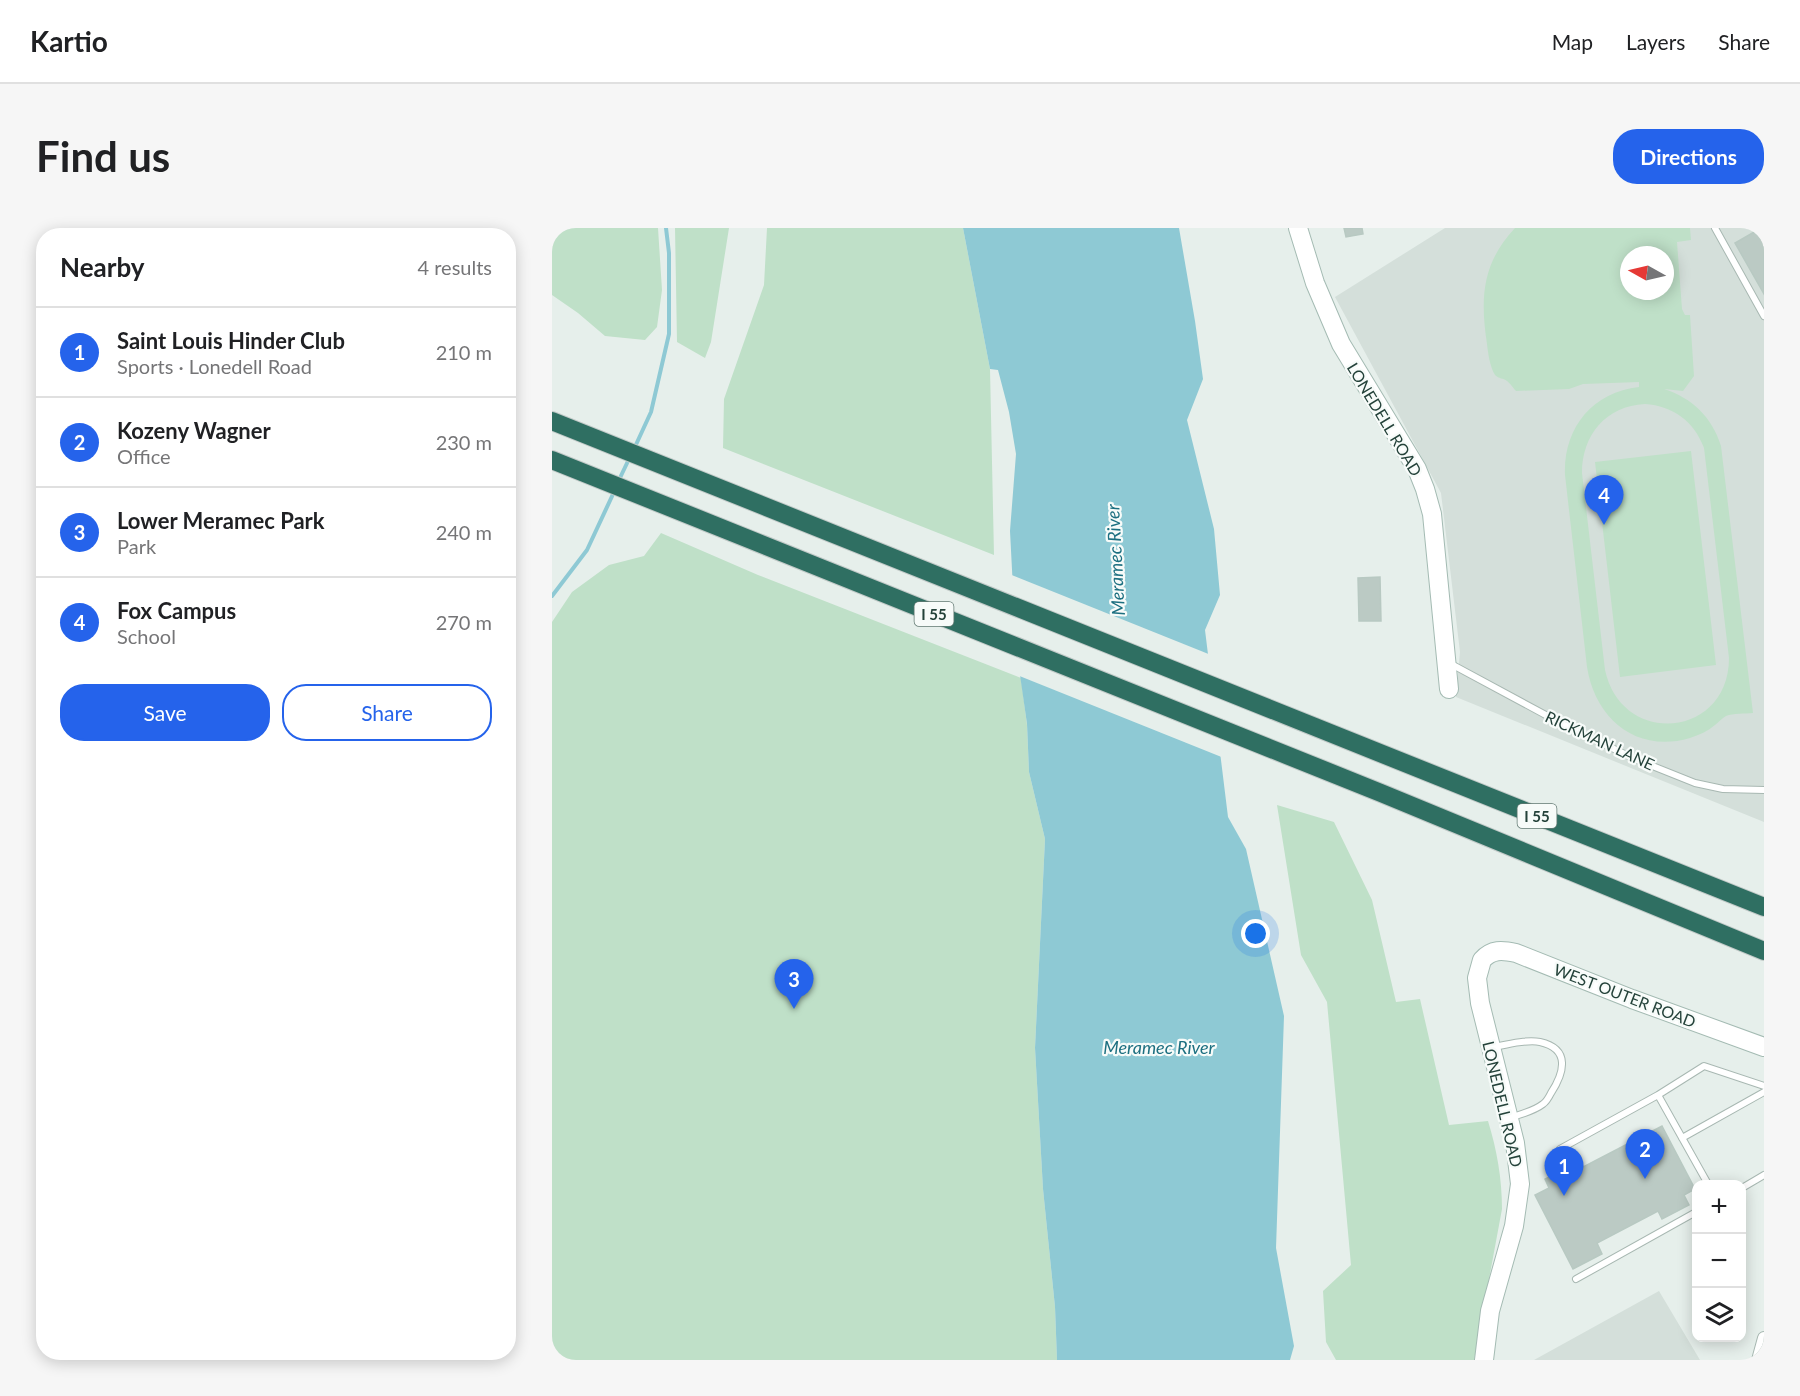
<!DOCTYPE html>
<html lang="en">
<head>
<meta charset="utf-8">
<style>
	:root { --surface:#fff; --page:#f6f6f6; --text:#202124; --muted:#757577; --line:#e0e0e0; --accent:#2563eb }
	body { margin:0; font-family:Lato,sans-serif; background:var(--page); color:var(--text) }
	.controls { position:absolute; right:18px; bottom:18px; display:grid; overflow:hidden; border-radius:12px; box-shadow:0 3px 15px #0003 }
	.controls button { width:54px; height:54px; display:grid; place-items:center; padding:0; border:0; border-bottom:2px solid var(--line); background:var(--surface); color:var(--text); font:30px sans-serif }
	.compass { position:absolute; left:1068px; top:18px; width:54px; height:54px; border-radius:50%; background:var(--surface); box-shadow:0 3px 15px #0003; rotate:278deg }
	.you { position:absolute; left:704px; top:706px; width:21px; height:21px; margin:-15px; border:4px solid #fff; border-radius:50%; background:#1a73e8; box-shadow:0 0 0 9px #1a73e833 }
	.badge { display:grid; place-items:center; width:39px; height:39px; border-radius:50%; background:var(--accent); color:#fff; font-size:20px; font-weight:700 }
	.pin { position:absolute; translate:-50% -50px; filter:drop-shadow(0 2px 3px #0008) }
	.pin::after { content:''; position:absolute; top:32px; width:21px; height:18px; background:inherit; clip-path:polygon(0 0,100% 0,50% 100%) }
	.list { margin:0; padding:0; list-style:none }
	h2 { display:flex; justify-content:space-between; align-items:center; height:78px; margin:0; padding:0 24px; font-size:26px }
	h2 small { font-size:20px; font-weight:400; color:var(--muted) }
	.list li { display:grid; grid-template-columns:39px 1fr auto; gap:18px; align-items:center; box-sizing:border-box; height:90px; padding:0 24px; border-top:2px solid var(--line) }
	.list b { display:block; font-size:22px; white-space:nowrap }
	.list p { margin:0; font-size:20px; white-space:nowrap; color:var(--muted) }
	.list em { font-size:20px; font-style:normal; color:var(--muted) }
	.actions { display:flex; gap:12px; padding:18px 24px }
	.actions a { flex:1; padding:14px 0; border:2px solid var(--accent); border-radius:24px; text-align:center; font-size:21px; color:var(--accent) }
	.actions .main { background:var(--accent); color:#fff }
	.icon { flex:none; width:33px; height:33px; fill:none; stroke:currentColor; stroke-width:2; stroke-linecap:round; stroke-linejoin:round }
	.map { position:relative; flex:none; width:1212px; height:1132px; overflow:hidden; border-radius:24px }
	header { display:flex; align-items:center; gap:36px; box-sizing:border-box; height:84px; padding:0 30px; background:var(--surface); border-bottom:2px solid var(--line) }
	header strong { font-size:28px }
	nav { display:flex; gap:33px; margin-inline-start:auto; font-size:21px }
	.intro { display:flex; align-items:center; justify-content:space-between; box-sizing:border-box; height:144px; padding:0 36px }
	h1 { margin:0; font-size:42px }
	.button { padding:15px 27px; border-radius:24px; background:var(--accent); color:#fff; font-size:21px; font-weight:700 }
	main { display:flex; gap:36px; padding:0 36px }
	aside { flex:1; background:var(--surface); border-radius:24px; box-shadow:0 3px 15px #0003 }
	.map>svg:first-child { display:block }
	.built { fill:#d4dfda; fill-rule:evenodd }
	.green { fill:#bfe0c8; fill-rule:evenodd }
	.water { fill:#8ec9d4 }
	.pier { fill:#e6efeb }
	.lines { fill:none; stroke-linecap:round; stroke-linejoin:round }
	.stream { stroke:#8ec9d4; stroke-width:4 }
	.building { fill:#bbcac4; stroke:#b8c9c2; stroke-width:1.5 }
	.lane-casing { stroke:#a8b8b2; stroke-width:8 }
	.street-casing { stroke:#a8b8b2; stroke-width:14 }
	.secondary-casing { stroke:#a4bbb3; stroke-width:20 }
	.highway-casing { stroke:#c2cac8; stroke-width:20 }
	.lane { stroke:#fff; stroke-width:6 }
	.street { stroke:#fff; stroke-width:12 }
	.secondary { stroke:#fff; stroke-width:18 }
	.highway { stroke:#2f6f62; stroke-width:18 }
	.labels { text-anchor:middle; dominant-baseline:central; stroke-width:4.5; stroke-linejoin:round; paint-order:stroke }
	.shield { fill:#f7fbf9; stroke:#637a73; stroke-width:1.5 }
	.shield-label { font-size:15px; font-weight:bold; fill:#24423a }
	.street-label { font-size:16px; fill:#24423a; stroke:#f7fbf9 }
	.water-label { font-size:18px; font-style:italic; fill:#1c6f80; stroke:#f7fbf9 }
</style>
</head>
<body>
<header>
<strong>Kartio</strong>
<nav><a>Map</a><a>Layers</a><a>Share</a></nav>
</header>
<div class="intro"><h1>Find us</h1><a class="button">Directions</a></div>
<main>
<aside>
<h2>Nearby<small>4 results</small></h2>
<ul class="list">
<li><span class="badge">1</span><div><b>Saint Louis Hinder Club</b><p>Sports · Lonedell Road</p></div><em>210 m</em></li>
<li><span class="badge">2</span><div><b>Kozeny Wagner</b><p>Office</p></div><em>230 m</em></li>
<li><span class="badge">3</span><div><b>Lower Meramec Park</b><p>Park</p></div><em>240 m</em></li>
<li><span class="badge">4</span><div><b>Fox Campus</b><p>School</p></div><em>270 m</em></li>
</ul>
<div class="actions"><a class="main">Save</a><a>Share</a></div>
</aside>
<div class="map">
<svg width="1212" height="1132" viewBox="0 0 1212 1132">
	<rect width="100%" height="100%" fill="#e6efeb"/>
	<path class="built" d="M893,0h319v594l-308,-125 4,-45 -19,-159 -106,-196zM1077,27h36v36h-36z
		M1107,1063l41,69h-166z"/>
	<path class="green" d="M0,0h106l4,62 -5,37 -12,13 -40,-4 -27,-23 -26,-18z
		M123,0h54l-18,114 -6,16 -28,-16z
		M215,0h196l27,141 4,186 -271,-107 1,-49 40,-114z
		M963,0h175l1,12 -14,2 5,67 3,6h5l4,61 -11,15 -19,-2c28,9 48,28 57,57l32,267c-8,1 -20,0 -27,3 -4,2 -8,7 -11,9 -7,6 -16,10 -25,13 -54,16 -95,-20 -103,-71l-22,-192c-2,-46 27,-83 74,-88v-5l-56,2 -14,5 -53,2c-2,-2 -6,-8 -9,-10 -4,-3 -8,-2 -12,-6 -5,-8 -7,-22 -8,-31 -7,-46 -5,-81 28,-116zM1077,27h36v36h-36zM1093,176c28,2 49,17 59,44l25,210c0,80 -107,90 -124,12l-23,-197c0,-38 24,-67 63,-69z
		M1139,223l25,214 -96,12 -25,-215z
		M109,305l97,42 263,103 6,47 2,47 16,67 -10,209 8,141 12,118 2,53h-505v-738l20,-30 37,-27 35,-9z
		M725,577l57,17 38,78 24,102 24,-3 29,126 39,-4c9,29 14,58 14,88l-28,151h-138l-10,-18 -3,-51 28,-26 -24,-263 -26,-47z"/>
	<path class="water" d="M411,0h216l16,93 8,58 -16,41 27,109 6,66 -15,35 23,187 18,32 38,167 -8,232 18,98 -4,14h-233l-2,-53 -12,-118 -8,-141 10,-209 -16,-67 -2,-48 -11,-77 -6,-116 6,-77 -7,-42 -11,-42 -8,-1z"/>
	<path class="pier" d="M457,346l202,81 13,103 -207,-83 -4,-28z"/>
	<g class="lines">
		<path class="stream" d="M82,221l17,-37 18,-78v-81l-3,-25
			M66,254l11,-23
			M0,368l35,-46 27,-58"/>
	</g>
	<path class="building" d="M792,0h18l1,6 -17,3z
		M1209,0h3v66l-29,-51z
		M828,349l1,44h-22l-1,-43z
		M1110,898l33,63 -11,6 5,10 -27,14 -4,-8 -61,32 5,11 -29,15 -38,-74 14,-7 -4,-9 16,-8 3,6z"/>
	<g class="lines">
		<defs>
			<path id="lane" d="M1163,0l49,88
				M899,436l117,63 67,32 60,24 28,6 41,1
				M941,819c14,-2 33,-8 47,-5 31,7 24,31 11,51 -2,4 -5,9 -8,11 -9,7 -21,10 -31,13
				M1106,867l46,-29 60,20
				M1130,910l82,-46
				M1008,921l98,-54 50,89
				M1190,960l22,-13
				M1024,1051l120,-67"/>
			<path id="street" d="M1206,1132l6,-22"/>
			<path id="secondary" d="M746,0l17,55 26,61 76,125 8,20 7,25 17,175
				M932,1132l6,-49 24,-85 6,-42 -5,-41 -35,-140 -3,-25 5,-18c10,-11 20,-10 34,-7l116,46 132,48"/>
			<path id="highway" d="M0,193l1212,486
				M0,232l829,333 383,158"/>
		</defs>
		<use href="#lane" class="lane-casing"/>
		<use href="#street" class="street-casing"/>
		<use href="#secondary" class="secondary-casing"/>
		<use href="#highway" class="highway-casing"/>
		<use href="#lane" class="lane"/>
		<use href="#street" class="street"/>
		<use href="#secondary" class="secondary"/>
		<use href="#highway" class="highway"/>
	</g>
	<g class="labels">
		<g class="shield">
			<rect x="362.5" y="374" width="39" height="24" rx="4.5"/>
			<rect x="965.5" y="576" width="39" height="24" rx="4.5"/>
		</g>
		<g class="shield-label">
			<text x="382" y="386">I 55</text>
			<text x="985" y="588">I 55</text>
		</g>
		<g class="street-label">
			<text transform="translate(833 191) rotate(59)">LONEDELL ROAD</text>
			<text transform="translate(1048 512) rotate(25)">RICKMAN LANE</text>
			<text transform="translate(1073 767) rotate(21)">WEST OUTER ROAD</text>
			<text transform="translate(951 876) rotate(77)">LONEDELL ROAD</text>
		</g>
		<g class="water-label">
			<text transform="translate(563 332) rotate(-93)">Meramec River</text>
			<text x="607" y="819">Meramec River</text>
		</g>
	</g>
</svg>
<div class="controls">
<button>+</button>
<button>−</button>
<button><svg class="icon" aria-label="layers" viewBox="0 0 24 24"><path d="M12 4l9 5-9 5-9-5zM3 14l9 5 9-5"/></svg></button>
</div>
<svg class="compass" viewBox="-18 -18 36 36"><path d="M0-13l5 13h-10z" fill="#e53935"/><path d="M0 13l5-13h-10z" fill="#757577"/></svg>
<div class="you"></div>
<div class="pin badge" style="left:1012px;top:968px">1</div>
<div class="pin badge" style="left:1093px;top:951px">2</div>
<div class="pin badge" style="left:242px;top:781px">3</div>
<div class="pin badge" style="left:1052px;top:297px">4</div>
</div>
</main>
</body>
</html>
